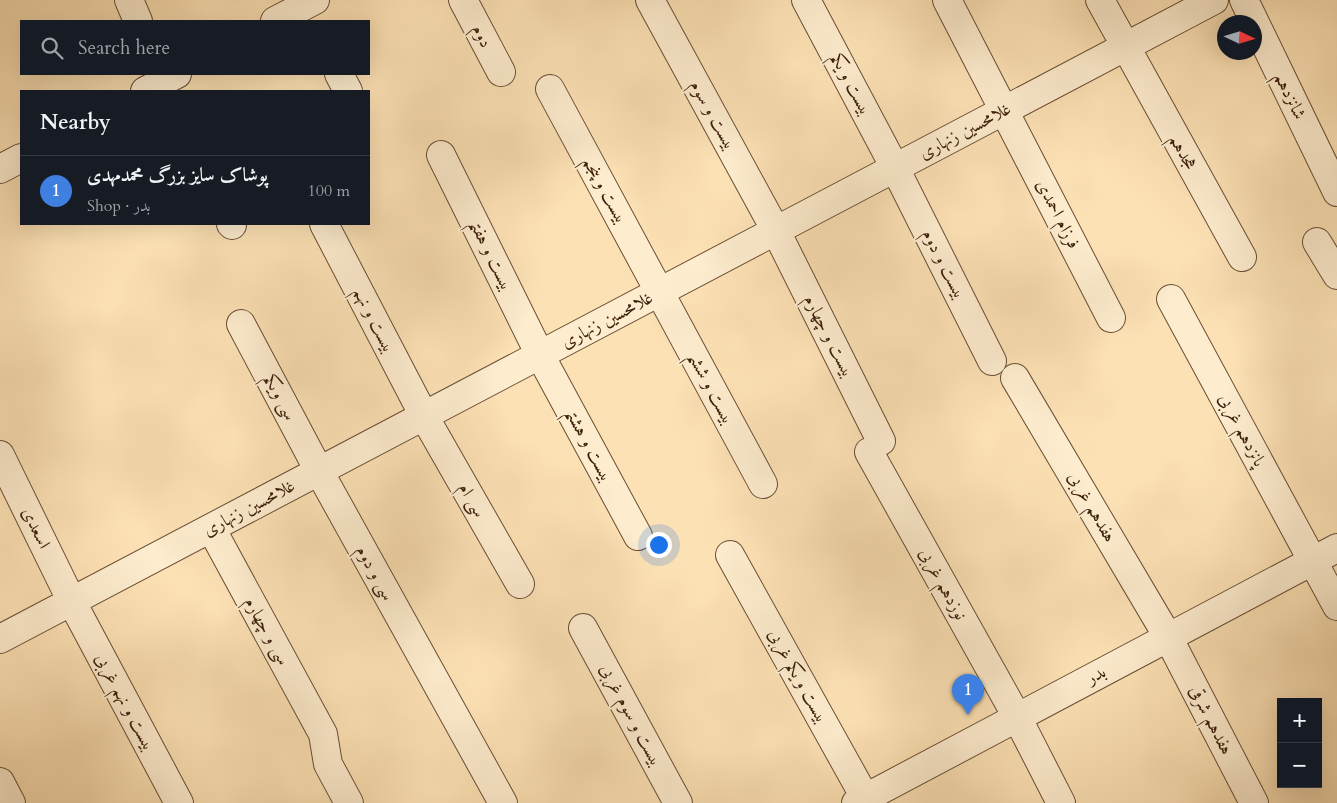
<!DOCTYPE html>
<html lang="en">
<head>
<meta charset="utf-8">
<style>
	:root { --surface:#171b24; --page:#20242c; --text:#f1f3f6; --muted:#9ea1a6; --line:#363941; --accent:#8c9099 }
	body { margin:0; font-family:Cardo,Amiri,serif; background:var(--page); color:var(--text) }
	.controls { position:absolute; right:15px; bottom:15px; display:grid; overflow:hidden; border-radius:0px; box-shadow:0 5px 20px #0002 }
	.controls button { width:45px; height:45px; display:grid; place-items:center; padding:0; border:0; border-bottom:1px solid var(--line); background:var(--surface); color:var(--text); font:25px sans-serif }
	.compass { position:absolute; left:1217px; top:15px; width:45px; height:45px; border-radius:50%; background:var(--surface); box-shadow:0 5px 20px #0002; rotate:94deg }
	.you { position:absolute; left:658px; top:544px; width:18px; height:18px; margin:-12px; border:4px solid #fff; border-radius:50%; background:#1a73e8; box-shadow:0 0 0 8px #1a73e833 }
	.badge { display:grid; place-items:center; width:32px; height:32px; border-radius:50%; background:var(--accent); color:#fff; font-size:16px; font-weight:700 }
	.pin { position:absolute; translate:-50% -41px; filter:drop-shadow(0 1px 2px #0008) }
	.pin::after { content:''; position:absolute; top:26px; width:18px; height:15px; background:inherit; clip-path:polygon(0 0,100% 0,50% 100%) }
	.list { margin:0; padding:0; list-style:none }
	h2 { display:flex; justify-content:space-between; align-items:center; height:65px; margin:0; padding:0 20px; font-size:21px }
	h2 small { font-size:16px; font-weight:400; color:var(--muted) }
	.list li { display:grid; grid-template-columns:32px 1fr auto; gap:15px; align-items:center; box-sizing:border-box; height:70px; padding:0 20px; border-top:1px solid var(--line) }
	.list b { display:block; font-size:19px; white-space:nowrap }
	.list p { margin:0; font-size:16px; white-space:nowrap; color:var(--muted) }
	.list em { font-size:16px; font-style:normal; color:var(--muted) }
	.icon { flex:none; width:28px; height:28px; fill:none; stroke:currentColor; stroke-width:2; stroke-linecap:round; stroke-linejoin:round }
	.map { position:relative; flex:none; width:1337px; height:803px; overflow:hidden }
	.search { position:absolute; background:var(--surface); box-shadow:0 5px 20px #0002; left:20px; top:20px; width:350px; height:55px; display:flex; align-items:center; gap:12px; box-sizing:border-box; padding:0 18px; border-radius:0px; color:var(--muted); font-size:19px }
	.panel { position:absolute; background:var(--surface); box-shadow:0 5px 20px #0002; left:20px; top:90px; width:350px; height:135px; border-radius:0px }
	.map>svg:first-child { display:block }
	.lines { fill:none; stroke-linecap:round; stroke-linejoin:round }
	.minor-casing { stroke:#6a4e34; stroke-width:30 }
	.minor { stroke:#fdecce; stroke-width:28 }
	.labels { text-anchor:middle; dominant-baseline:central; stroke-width:4; stroke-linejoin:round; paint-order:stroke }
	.street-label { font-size:18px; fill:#3a1d0a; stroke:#fdecce }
</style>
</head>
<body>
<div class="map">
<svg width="1337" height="803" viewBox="0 0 1337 803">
	<rect width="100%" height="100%" fill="#fce1b4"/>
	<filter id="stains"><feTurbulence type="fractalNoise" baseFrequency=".004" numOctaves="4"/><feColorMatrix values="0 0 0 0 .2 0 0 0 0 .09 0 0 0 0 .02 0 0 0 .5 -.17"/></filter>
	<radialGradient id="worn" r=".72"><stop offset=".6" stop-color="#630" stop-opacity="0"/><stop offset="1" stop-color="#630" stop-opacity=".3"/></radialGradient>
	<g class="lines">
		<defs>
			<path id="minor" d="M129,0l9,21
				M463,0l38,72
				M650,0l126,231 105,210
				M806,0l89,168 97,193
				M947,0l164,318
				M1100,0l142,257
				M1244,0l93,192
				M275,21l40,-21
				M339,74l9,17
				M550,89l213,395
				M145,91l32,-17
				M441,155l99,200 98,181
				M0,169l21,-11
				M231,224l1,1
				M324,224l100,192 96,168
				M1317,242l20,33
				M1171,299l166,307
				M241,324l78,147 184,332
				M1015,378l153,259 86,166
				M869,452l148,265 44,86
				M0,455l72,147 107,201
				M211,528l112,206 5,30 21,39
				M730,555l138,248
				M583,628l95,175
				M0,639l1214,-639
				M0,782l11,21
				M856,803l481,-255"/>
		</defs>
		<use href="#minor" class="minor-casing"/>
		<use href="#minor" class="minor"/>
	</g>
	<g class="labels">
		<g class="street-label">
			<text transform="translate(482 36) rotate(62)">دوم</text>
			<text transform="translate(851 84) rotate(62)">بیست و یکم</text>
			<text transform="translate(1290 96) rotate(64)">شانزدهم</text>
			<text transform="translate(713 115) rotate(61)">بیست و سوم</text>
			<text transform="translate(965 131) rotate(-28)">غلامحسین زنهاری</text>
			<text transform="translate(1183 152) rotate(61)">هجدهم</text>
			<text transform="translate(605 190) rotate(61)">بیست و پنجم</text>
			<text transform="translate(1058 214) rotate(63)">فرزام احمدی</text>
			<text transform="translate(491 255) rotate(64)">بیست و هفتم</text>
			<text transform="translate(944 264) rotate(63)">بیست و دوم</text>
			<text transform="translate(374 320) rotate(63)">بیست و نهم</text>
			<text transform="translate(607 320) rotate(-28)">غلامحسین زنهاری</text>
			<text transform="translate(829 336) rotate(63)">بیست و چهارم</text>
			<text transform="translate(711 388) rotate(62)">بیست و ششم</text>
			<text transform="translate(280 397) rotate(62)">سی ویکم</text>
			<text transform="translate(1242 430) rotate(62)">پانزدهم غربی</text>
			<text transform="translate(589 445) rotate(62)">بیست و هشتم</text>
			<text transform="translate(472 500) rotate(60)">سی ام</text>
			<text transform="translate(1092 507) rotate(60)">هفدهم غربی</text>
			<text transform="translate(249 508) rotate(-28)">غلامحسین زنهاری</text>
			<text transform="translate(36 528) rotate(64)">اسعدی</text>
			<text transform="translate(375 573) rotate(61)">سی و دوم</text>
			<text transform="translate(943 584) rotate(61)">نوزدهم غربی</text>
			<text transform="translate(267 631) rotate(61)">سی و چهارم</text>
			<text transform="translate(1096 675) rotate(-28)">بدر</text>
			<text transform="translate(798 676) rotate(61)">بیست و یکم غربی</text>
			<text transform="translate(125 702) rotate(62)">بیست و نهم غربی</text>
			<text transform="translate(631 715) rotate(62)">بیست و سوم غربی</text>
			<text transform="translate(1211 720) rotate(63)">هفدهم شرقی</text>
		</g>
	</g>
	<rect width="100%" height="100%" filter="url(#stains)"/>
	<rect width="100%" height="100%" fill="url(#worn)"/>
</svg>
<div class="controls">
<button>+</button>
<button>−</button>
</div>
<svg class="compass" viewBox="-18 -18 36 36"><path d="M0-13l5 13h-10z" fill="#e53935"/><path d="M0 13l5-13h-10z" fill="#9ea1a6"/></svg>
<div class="you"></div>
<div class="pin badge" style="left:968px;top:715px;background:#3f7fe0">1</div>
<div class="search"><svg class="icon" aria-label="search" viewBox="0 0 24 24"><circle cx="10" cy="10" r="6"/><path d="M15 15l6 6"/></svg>Search here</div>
<section class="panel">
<h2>Nearby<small></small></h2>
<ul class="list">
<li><span class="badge" style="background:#3f7fe0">1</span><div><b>پوشاک سایز بزرگ محمدمهدی</b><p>Shop · بدر</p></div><em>100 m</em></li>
</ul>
</section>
</div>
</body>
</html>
